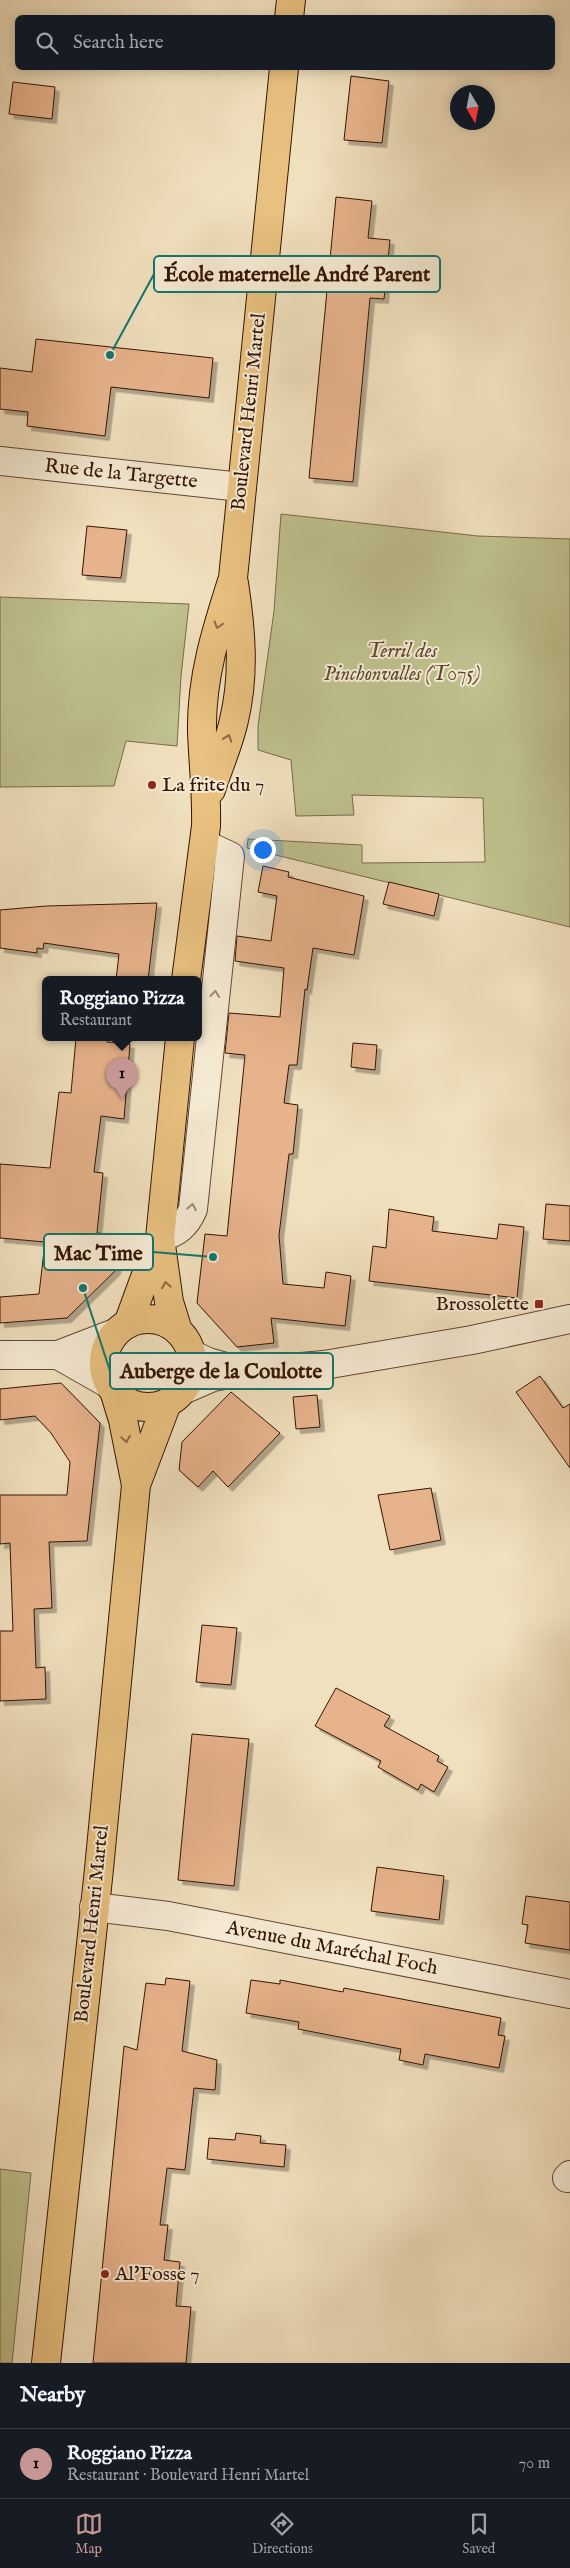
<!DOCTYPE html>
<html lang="en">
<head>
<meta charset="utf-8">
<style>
	:root { --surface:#171b24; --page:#20242c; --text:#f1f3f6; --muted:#9ea1a6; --line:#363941; --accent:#c59692 }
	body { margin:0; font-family:"IM FELL English",serif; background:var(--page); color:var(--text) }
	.compass { position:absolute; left:450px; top:85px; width:45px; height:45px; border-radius:50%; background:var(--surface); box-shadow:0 2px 12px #0003; rotate:170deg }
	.you { position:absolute; left:262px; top:849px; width:18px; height:18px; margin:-12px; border:4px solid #fff; border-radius:50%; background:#1a73e8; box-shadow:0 0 0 8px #1a73e833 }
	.badge { display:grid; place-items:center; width:32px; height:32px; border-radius:50%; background:var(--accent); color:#111; font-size:16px; font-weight:700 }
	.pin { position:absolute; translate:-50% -41px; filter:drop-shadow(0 1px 2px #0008) }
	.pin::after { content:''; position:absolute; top:26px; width:18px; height:15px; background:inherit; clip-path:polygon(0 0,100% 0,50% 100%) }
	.popup { position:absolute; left:42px; top:976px; width:160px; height:65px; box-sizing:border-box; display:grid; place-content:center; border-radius:8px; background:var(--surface); filter:drop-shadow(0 1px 4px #0005); font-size:16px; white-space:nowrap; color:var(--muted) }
	.popup b { font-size:19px; color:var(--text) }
	.popup::after { content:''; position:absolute; left:50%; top:100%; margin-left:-10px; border:10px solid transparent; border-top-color:var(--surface) }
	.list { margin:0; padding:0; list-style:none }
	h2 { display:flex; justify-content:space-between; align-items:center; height:65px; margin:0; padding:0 20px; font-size:21px }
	h2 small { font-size:16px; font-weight:400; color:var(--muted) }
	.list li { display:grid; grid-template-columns:32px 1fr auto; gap:15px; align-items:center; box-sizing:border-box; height:70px; padding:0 20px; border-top:1px solid var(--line) }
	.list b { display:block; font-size:19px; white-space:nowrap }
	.list p { margin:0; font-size:16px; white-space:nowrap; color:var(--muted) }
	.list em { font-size:16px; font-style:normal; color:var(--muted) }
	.icon { flex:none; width:28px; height:28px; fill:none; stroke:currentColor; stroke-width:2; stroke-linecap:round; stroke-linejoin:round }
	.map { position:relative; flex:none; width:570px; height:2363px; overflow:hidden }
	.search { position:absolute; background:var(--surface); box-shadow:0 2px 12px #0003; left:15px; right:15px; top:15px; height:55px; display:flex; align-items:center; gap:12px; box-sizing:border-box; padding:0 18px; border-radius:8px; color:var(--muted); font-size:19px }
	.sheet { height:135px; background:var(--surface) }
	nav { display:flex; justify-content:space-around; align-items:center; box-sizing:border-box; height:70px; border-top:1px solid var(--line); background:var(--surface); font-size:14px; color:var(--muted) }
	nav a { display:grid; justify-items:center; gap:2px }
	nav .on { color:var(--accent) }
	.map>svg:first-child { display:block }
	.green { fill:#bfc18e; stroke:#796a49 }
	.building { fill:#e7b38c; stroke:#331404; filter:url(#shadow) }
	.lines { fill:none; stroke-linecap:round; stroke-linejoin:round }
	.minor-casing { stroke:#624732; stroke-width:30 }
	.major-casing { stroke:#331404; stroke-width:30 }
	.minor { stroke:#f6ebd5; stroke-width:28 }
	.major { stroke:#e8c07f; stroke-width:28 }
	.oneway { stroke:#8e6a42 }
	.oneway2 { stroke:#9e8a77 }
	.poi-dot { fill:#8f2418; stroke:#f6ebd5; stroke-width:2 }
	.labels { text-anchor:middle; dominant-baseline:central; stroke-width:4; stroke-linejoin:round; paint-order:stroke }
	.street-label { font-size:20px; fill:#331404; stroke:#f6ebd5 }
	.park-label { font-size:20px; font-style:italic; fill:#5d482d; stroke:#f6ebd5 }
	.poi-label { font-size:20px; fill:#331404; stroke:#f6ebd5; text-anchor:start }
	.leader { fill:none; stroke:#0f766e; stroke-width:2 }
	.callout-dot { fill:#0f766e; stroke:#f6ebd5; stroke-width:2 }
	.callout { fill:#f6ebd5; stroke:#0f766e; stroke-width:2 }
	.callout-label { font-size:21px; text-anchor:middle; font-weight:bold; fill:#331404 }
</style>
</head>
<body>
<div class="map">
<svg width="570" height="2363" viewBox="0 0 570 2363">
	<defs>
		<filter id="shadow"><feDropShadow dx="4.5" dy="4.5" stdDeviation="0" flood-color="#0004"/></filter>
	</defs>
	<rect width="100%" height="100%" fill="#f1e0be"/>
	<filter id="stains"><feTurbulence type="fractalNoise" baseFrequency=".004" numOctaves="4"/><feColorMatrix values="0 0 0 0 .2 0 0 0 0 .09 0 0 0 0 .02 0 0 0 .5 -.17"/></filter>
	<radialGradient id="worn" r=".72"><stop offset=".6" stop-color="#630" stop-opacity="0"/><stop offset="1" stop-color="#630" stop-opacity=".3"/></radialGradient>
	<path class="green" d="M281,514l197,22 92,3v388l-323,-79 1,-9 114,6v18l123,-1 -2,-64 -131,-3 2,20 -58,1 -5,-56 -33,-10v-24l16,-115z
		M0,597l189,7 -8,72 -4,70 -51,-5 -12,45 -114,1z
		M0,2169l31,4 -19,190h-12z"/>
	<path class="building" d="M351,76l38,5 -7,62 -38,-3z
		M13,82l42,5 -3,32 -43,-5z
		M336,197l36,4 -4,37 22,2 -6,59 -14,-1 -17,184 -44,-4z
		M36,339l177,19 -4,40 -98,-11 -6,49 -78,-10 1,-14 -28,-3v-41l32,4z
		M87,526l40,4 -6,48 -39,-3z
		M263,866l26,6 -1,5 76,19 -10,59 -41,-7 -6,42 -2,-1 -8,76h-8l-5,38 14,2 -5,49h-4l-10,81 4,49 41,4 2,-16 25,4 -6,50 -74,-8 3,25 -37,4 -40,-44 8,-69 22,2 18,-181 -20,-2 4,-40 51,4 4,-49 -49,-7 2,-25 34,5 6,-45 -19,-4z
		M389,882l50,12 -5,22 -51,-12z
		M157,903l-9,77h-32l3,-26 -75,-11 -1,6 -6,-1v5l-37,-5v-38l46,-4z
		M76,1038h32l-1,4 23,2 -6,75 -23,-3 -7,56 9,1 -6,60 23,2 -4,35 -49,48 -67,5v-26l39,-3 6,-52 -45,-4v-74l50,4 9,-76 12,1z
		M353,1043l24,2 -2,25 -24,-3z
		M546,1204l24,2v35l-27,-2z
		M389,1209l45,8 -2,14 65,8 2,-15 25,3 -7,71 -148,-17 4,-35 13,2z
		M540,1376l23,32 7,-4v64l-54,-76z
		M61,1383l39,40 -13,118 -38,1 3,66 -18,1 2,59 9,-1 1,32 -46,2v-70h13l-3,-88 -10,1v-49h67l3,-33 -19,-29 -16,-17 -35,4v-31z
		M231,1392l49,41 -52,54 -15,-16 -15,16 -19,-17 3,-28z
		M317,1395l3,32 -24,2 -3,-32z
		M431,1488l10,52 -51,10 -12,-55z
		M202,1625l35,3 -6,57 -35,-3z
		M336,1688l54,28 -6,10 55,30 -2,5 11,6 -14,25 -13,-8 -3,6 -40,-23 3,-6 -66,-35z
		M192,1734l57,5 -15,147 -56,-6z
		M377,1867l67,9 -5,44 -68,-9z
		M526,1896l44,6v48l-45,-7 3,-18 -6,-1z
		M166,1978l24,3 -8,70 35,9 -2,30 -21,-2 -9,82 -18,-2 -7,57h8l-4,35 16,2 -4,44 15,1 -5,56h-93l31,-317 13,4 9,-67 19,2z
		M251,1980l29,4v-4l63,12 1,-4 157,30 -3,17 7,1 -6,32 -74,-14 -2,11 -24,-5 2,-11 -103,-20 1,-7 -53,-9z
		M236,2133l25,3 -1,7 26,2 -2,22 -77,-8 2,-21 26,2z"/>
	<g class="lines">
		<defs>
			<path id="minor" d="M0,461l241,26
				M160,1238c17,-6 26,-12 33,-29l37,-353 -26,-12
				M191,1354l17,8 31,9
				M0,1355h58l57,-22
				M58,1355l51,29
				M183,1390l30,-13 30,-5 81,-7 148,-25 98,-21
				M94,1907l74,9 402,78
				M567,2178l3,-3"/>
			<path id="major" d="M289,18l2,-18
				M211,790c7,-23 18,-46 23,-70 11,-46 7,-91 0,-137
				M186,980l20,-154c1,-32 -3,-63 -4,-95 -1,-54 15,-103 31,-153l51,-510
				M104 1363a44 44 0 1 1 88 0a44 44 0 1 1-88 0Z
				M128,1324l30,-82
				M178,1331l-9,-29 -9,-64 20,-200
				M115,1394l8,26 13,65
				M46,2363l53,-494 37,-384 31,-82"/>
		</defs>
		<use href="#minor" class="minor-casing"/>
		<use href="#major" class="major-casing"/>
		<use href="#minor" class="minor"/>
		<use href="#major" class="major"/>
	</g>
	<defs><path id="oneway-chevron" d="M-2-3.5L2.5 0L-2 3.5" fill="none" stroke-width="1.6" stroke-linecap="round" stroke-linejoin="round" transform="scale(1.25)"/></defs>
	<g class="oneway">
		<use href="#oneway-chevron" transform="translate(218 625) rotate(107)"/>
		<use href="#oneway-chevron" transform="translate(228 738) rotate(-71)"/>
		<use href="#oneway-chevron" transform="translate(166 1285) rotate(-100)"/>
		<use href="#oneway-chevron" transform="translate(126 1439) rotate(81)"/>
	</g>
	<g class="oneway2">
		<use href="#oneway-chevron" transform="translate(215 994) rotate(-84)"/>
		<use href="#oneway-chevron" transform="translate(192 1207) rotate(-79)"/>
	</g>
	<g class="poi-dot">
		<circle cx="152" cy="785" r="5"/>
		<rect x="534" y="1299" width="10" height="10" rx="2.5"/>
		<circle cx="105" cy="2274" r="5"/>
	</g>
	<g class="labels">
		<g class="street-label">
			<text transform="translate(249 412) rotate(-84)">Boulevard Henri Martel</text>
			<text transform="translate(121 474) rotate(6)">Rue de la Targette</text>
			<text transform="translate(92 1924) rotate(-84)">Boulevard Henri Martel</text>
			<text transform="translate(332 1948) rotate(11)">Avenue du Maréchal Foch</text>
		</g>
		<g class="park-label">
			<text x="402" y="651">Terril des<tspan x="402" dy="23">Pinchonvalles (T075)</tspan></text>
		</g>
		<g class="poi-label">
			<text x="162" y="785">La frite du 7</text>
			<text x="529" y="1304" text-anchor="end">Brossolette</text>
			<text x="115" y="2274">Al'Fosse 7</text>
		</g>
	</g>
	<path class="leader" d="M110 355L154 274M213 1257L153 1252M83 1288L110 1371"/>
	<g class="callout-dot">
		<circle cx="110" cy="355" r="5"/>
		<circle cx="213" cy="1257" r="5"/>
		<circle cx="83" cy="1288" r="5"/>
	</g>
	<g class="callout">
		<rect x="154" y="256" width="286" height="36" rx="5"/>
		<rect x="44" y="1234" width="109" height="36" rx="5"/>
		<rect x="110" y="1353" width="223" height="36" rx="5"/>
	</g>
	<g class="callout-label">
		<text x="297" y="281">École maternelle André Parent</text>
		<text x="98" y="1260">Mac Time</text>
		<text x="221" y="1378">Auberge de la Coulotte</text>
	</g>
	<rect width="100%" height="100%" filter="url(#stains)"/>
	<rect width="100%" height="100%" fill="url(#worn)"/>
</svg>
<svg class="compass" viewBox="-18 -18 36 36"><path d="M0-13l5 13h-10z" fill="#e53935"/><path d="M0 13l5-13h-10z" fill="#9ea1a6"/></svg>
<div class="you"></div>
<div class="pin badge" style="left:122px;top:1099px">1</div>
<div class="popup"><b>Roggiano Pizza</b>Restaurant</div>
<div class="search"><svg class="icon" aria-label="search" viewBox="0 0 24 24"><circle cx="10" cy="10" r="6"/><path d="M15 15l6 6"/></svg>Search here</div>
</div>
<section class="sheet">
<h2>Nearby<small></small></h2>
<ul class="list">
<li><span class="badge">1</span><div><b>Roggiano Pizza</b><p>Restaurant · Boulevard Henri Martel</p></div><em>70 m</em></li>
</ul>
</section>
<nav>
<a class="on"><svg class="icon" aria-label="map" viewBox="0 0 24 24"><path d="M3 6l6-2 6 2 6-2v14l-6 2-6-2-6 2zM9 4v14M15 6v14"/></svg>Map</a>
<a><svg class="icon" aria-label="directions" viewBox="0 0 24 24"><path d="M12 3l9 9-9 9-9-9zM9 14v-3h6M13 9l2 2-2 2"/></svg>Directions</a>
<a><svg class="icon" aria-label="saved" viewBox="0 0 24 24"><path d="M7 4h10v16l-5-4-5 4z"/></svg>Saved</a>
</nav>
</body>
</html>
